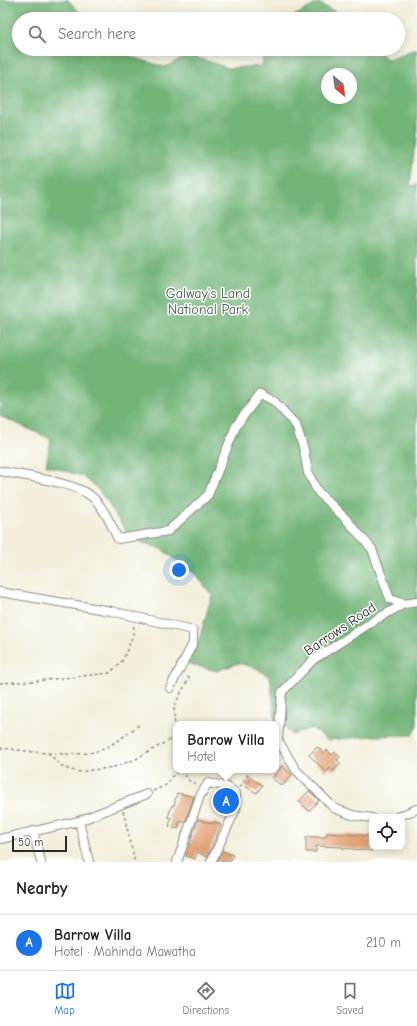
<!DOCTYPE html>
<html lang="en">
<head>
<meta charset="utf-8">
<style>
	:root { --surface:#fff; --page:#f2f2f2; --text:#222; --muted:#767676; --line:#e0e0e0; --accent:#1a73e8 }
	body { margin:0; font-family:"Comic Neue",sans-serif; background:var(--page); color:var(--text) }
	.controls { position:absolute; right:12px; bottom:12px; display:grid; overflow:hidden; border-radius:8px; box-shadow:0 2px 10px #0003 }
	.controls button { width:36px; height:36px; display:grid; place-items:center; padding:0; border:0; border-bottom:1px solid var(--line); background:var(--surface); color:var(--text); font:20px sans-serif }
	.compass { position:absolute; left:321px; top:68px; width:36px; height:36px; border-radius:50%; background:var(--surface); box-shadow:0 2px 10px #0003; rotate:151deg }
	.scale { position:absolute; left:12px; bottom:10px; width:55px; box-sizing:border-box; padding-left:4px; border:2px solid #2b2b2b; border-top:0; font-size:11px; line-height:14px; white-space:nowrap; color:#2b2b2b; -webkit-text-stroke:3px #fff; paint-order:stroke }
	.you { position:absolute; left:179px; top:570px; width:14px; height:14px; margin:-10px; border:3px solid #fff; border-radius:50%; background:#1a73e8; box-shadow:0 0 0 6px #1a73e833 }
	.badge { display:grid; place-items:center; width:26px; height:26px; border-radius:50%; background:var(--accent); color:#fff; font-size:13px; font-weight:700 }
	.pin { position:absolute; translate:-50% -50%; border:2px solid #fff; box-shadow:0 1px 4px #0006 }
	.popup { position:absolute; left:173px; top:721px; width:106px; height:52px; box-sizing:border-box; display:grid; place-content:center; border-radius:8px; background:var(--surface); filter:drop-shadow(0 1px 3px #0005); font-size:13px; white-space:nowrap; color:var(--muted) }
	.popup b { font-size:15px; color:var(--text) }
	.popup::after { content:''; position:absolute; left:50%; top:100%; margin-left:-8px; border:8px solid transparent; border-top-color:var(--surface) }
	.list { margin:0; padding:0; list-style:none }
	h2 { display:flex; justify-content:space-between; align-items:center; height:52px; margin:0; padding:0 16px; font-size:17px }
	h2 small { font-size:13px; font-weight:400; color:var(--muted) }
	.list li { display:grid; grid-template-columns:26px 1fr auto; gap:12px; align-items:center; box-sizing:border-box; height:56px; padding:0 16px; border-top:1px solid var(--line) }
	.list b { display:block; font-size:15px; white-space:nowrap }
	.list p { margin:0; font-size:13px; white-space:nowrap; color:var(--muted) }
	.list em { font-size:13px; font-style:normal; color:var(--muted) }
	.icon { flex:none; width:22px; height:22px; fill:none; stroke:currentColor; stroke-width:2; stroke-linecap:round; stroke-linejoin:round }
	.map { position:relative; flex:none; width:417px; height:862px; overflow:hidden }
	.search { position:absolute; background:var(--surface); box-shadow:0 2px 10px #0003; left:12px; right:12px; top:12px; height:44px; display:flex; align-items:center; gap:10px; box-sizing:border-box; padding:0 14px; border-radius:22px; color:var(--muted); font-size:15px }
	.sheet { height:108px; background:var(--surface) }
	nav { display:flex; justify-content:space-around; align-items:center; box-sizing:border-box; height:56px; border-top:1px solid var(--line); background:var(--surface); font-size:11px; color:var(--muted) }
	nav a { display:grid; justify-items:center; gap:2px }
	nav .on { color:var(--accent) }
	.map>svg:first-child { display:block }
	.forest { fill:#72b478; stroke:#4e7052; fill-rule:evenodd }
	.building { fill:#e1a174 }
	.lines { fill:none; stroke-linecap:round; stroke-linejoin:round }
	.street-casing { stroke:#8e8c82; stroke-width:10 }
	.path { stroke:#8e8c82; stroke-width:1.5; stroke-dasharray:3 3; stroke-linecap:butt }
	.street { stroke:#fff; stroke-width:8 }
	.labels { text-anchor:middle; dominant-baseline:central; stroke-width:3; stroke-linejoin:round; paint-order:stroke }
	.park-label { font-size:14px; fill:#485d48; stroke:#fff }
	.street-label { font-size:14px; fill:#2b2b2b; stroke:#fff }
</style>
</head>
<body>
<div class="map">
<svg width="417" height="862" viewBox="0 0 417 862">
	<rect width="100%" height="100%" fill="#fff"/>
	<filter id="ink" filterUnits="userSpaceOnUse"><feTurbulence type="fractalNoise" baseFrequency=".025" numOctaves="2"/><feDisplacementMap in="SourceGraphic" scale="8" xChannelSelector="R" yChannelSelector="G"/><feConvolveMatrix kernelMatrix="1 2 1 2 8 2 1 2 1" color-interpolation-filters="sRGB"/></filter>
	<filter id="wash" filterUnits="userSpaceOnUse"><feTurbulence type="fractalNoise" baseFrequency=".012" numOctaves="4" result="noise"/><feDisplacementMap in="SourceGraphic" scale="16" xChannelSelector="R" yChannelSelector="G"/><feGaussianBlur stdDeviation="0.9" result="paint"/><feColorMatrix in="noise" values="0 0 0 0 0 0 0 0 0 0 0 0 0 0 0 0 0 1.4 0 .05"/><feComposite in="paint" operator="in"/></filter>
	<g filter="url(#wash)">
		<rect width="100%" height="100%" fill="#f2eeda"/>
		<path class="forest" d="M0,0h68l18,19h-67v30h104l9,8 33,10 24,-12 40,13 33,-2 2,-17h74v2l17,4 8,-6h13l11,10 29,-10 1,2v89l-3,11 -4,35 7,-1v494l-2,2 2,1v46l-5,7 -39,1 -45,4 -16,-12 -20,7 -17,-17 -5,-41 -14,-9 -18,-5 -21,8 -31,-8 13,-23 13,-45 -17,-21 -34,-25 -31,-11 -24,-38 -10,-13 -14,-11 -36,-11 5,-26 -51,-23zM327,74h24v24h-24z
			M318,3l18,9 1,7h-45v-2z"/>
		<g id="blocks">
			<path class="building" d="M317,747l7,6 3,-3 5,5 3,-3 5,5 -3,3 4,4 -8,7 -3,-3 -4,4 -17,-17z
				M282,766l10,9 -10,11 -10,-8z
				M250,778l12,7 -5,8 -12,-7z
				M309,791l10,9 -10,11 -10,-10z
				M177,793l17,4 -9,25 -5,-1 -2,8 -9,-2 2,-9 -3,-1 4,-12 2,1z
				M221,793l9,3v10l-1,5 -13,-4z
				M198,819l15,5 1,-2 7,3 -14,32 -10,-5 -2,7 -9,-3z
				M327,833l45,3v15l-30,-3 1,-1 -27,-1v6h-10v-15h20z
				M222,851l11,4 -3,7h-13z"/>
		</g>
	</g>
	<g filter="url(#ink)">
		<use href="#blocks" fill-opacity="0" stroke="#8e8c82" stroke-width="1"/>
		<g class="lines">
			<defs>
				<path id="street" d="M0,471c23,5 76,11 92,26 12,10 19,28 26,42l50,-8 40,-36 28,-69 24,-32 14,7 22,24 8,25 4,23 10,19 27,26 27,31 18,50 14,5 13,-2
					M0,592l111,19 82,19v13l-23,45
					M397,817l20,-8
					M372,818l-20,-3 -18,-7 -38,-38 -18,-30 4,-48 31,-32 62,-40 29,-16
					M79,821l10,41
					M33,831l8,31
					M0,839l79,-18 68,-27
					M177,862l23,-66 8,-13 18,3 10,7v16l-25,53"/>
			</defs>
			<use href="#street" class="street-casing"/>
			<path class="path" d="M0,683l36,-2 74,-8 13,-13 10,-25 1,-10
				M176,741l-1,-4 -1,-31 15,-28 -4,-3
				M0,748c28,3 72,10 98,3 15,-5 28,-17 41,-26
				M48,753l16,15 15,4 35,-5 22,-8 39,-22
				M181,770l10,13h7
				M240,787l11,-17
				M153,791l15,-7 3,-7 9,-7
				M123,811l12,51"/>
			<use href="#street" class="street"/>
		</g>
	</g>
	<g class="labels">
		<g class="park-label">
			<text x="208" y="293">Galway's Land<tspan x="208" dy="16">National Park</tspan></text>
		</g>
		<g class="street-label">
			<text transform="translate(340 629) rotate(-34)">Barrows Road</text>
		</g>
	</g>
</svg>
<div class="controls">
<button><svg class="icon" aria-label="locate" viewBox="0 0 24 24"><circle cx="12" cy="12" r="6"/><path d="M12 2v4M12 18v4M2 12h4M18 12h4"/></svg></button>
</div>
<svg class="compass" viewBox="-18 -18 36 36"><path d="M0-13l5 13h-10z" fill="#e53935"/><path d="M0 13l5-13h-10z" fill="#767676"/></svg>
<div class="scale">50 m</div>
<div class="you"></div>
<div class="pin badge" style="left:226px;top:801px">A</div>
<div class="popup"><b>Barrow Villa</b>Hotel</div>
<div class="search"><svg class="icon" aria-label="search" viewBox="0 0 24 24"><circle cx="10" cy="10" r="6"/><path d="M15 15l6 6"/></svg>Search here</div>
</div>
<section class="sheet">
<h2>Nearby<small></small></h2>
<ul class="list">
<li><span class="badge">A</span><div><b>Barrow Villa</b><p>Hotel · Mahinda Mawatha</p></div><em>210 m</em></li>
</ul>
</section>
<nav>
<a class="on"><svg class="icon" aria-label="map" viewBox="0 0 24 24"><path d="M3 6l6-2 6 2 6-2v14l-6 2-6-2-6 2zM9 4v14M15 6v14"/></svg>Map</a>
<a><svg class="icon" aria-label="directions" viewBox="0 0 24 24"><path d="M12 3l9 9-9 9-9-9zM9 14v-3h6M13 9l2 2-2 2"/></svg>Directions</a>
<a><svg class="icon" aria-label="saved" viewBox="0 0 24 24"><path d="M7 4h10v16l-5-4-5 4z"/></svg>Saved</a>
</nav>
</body>
</html>
